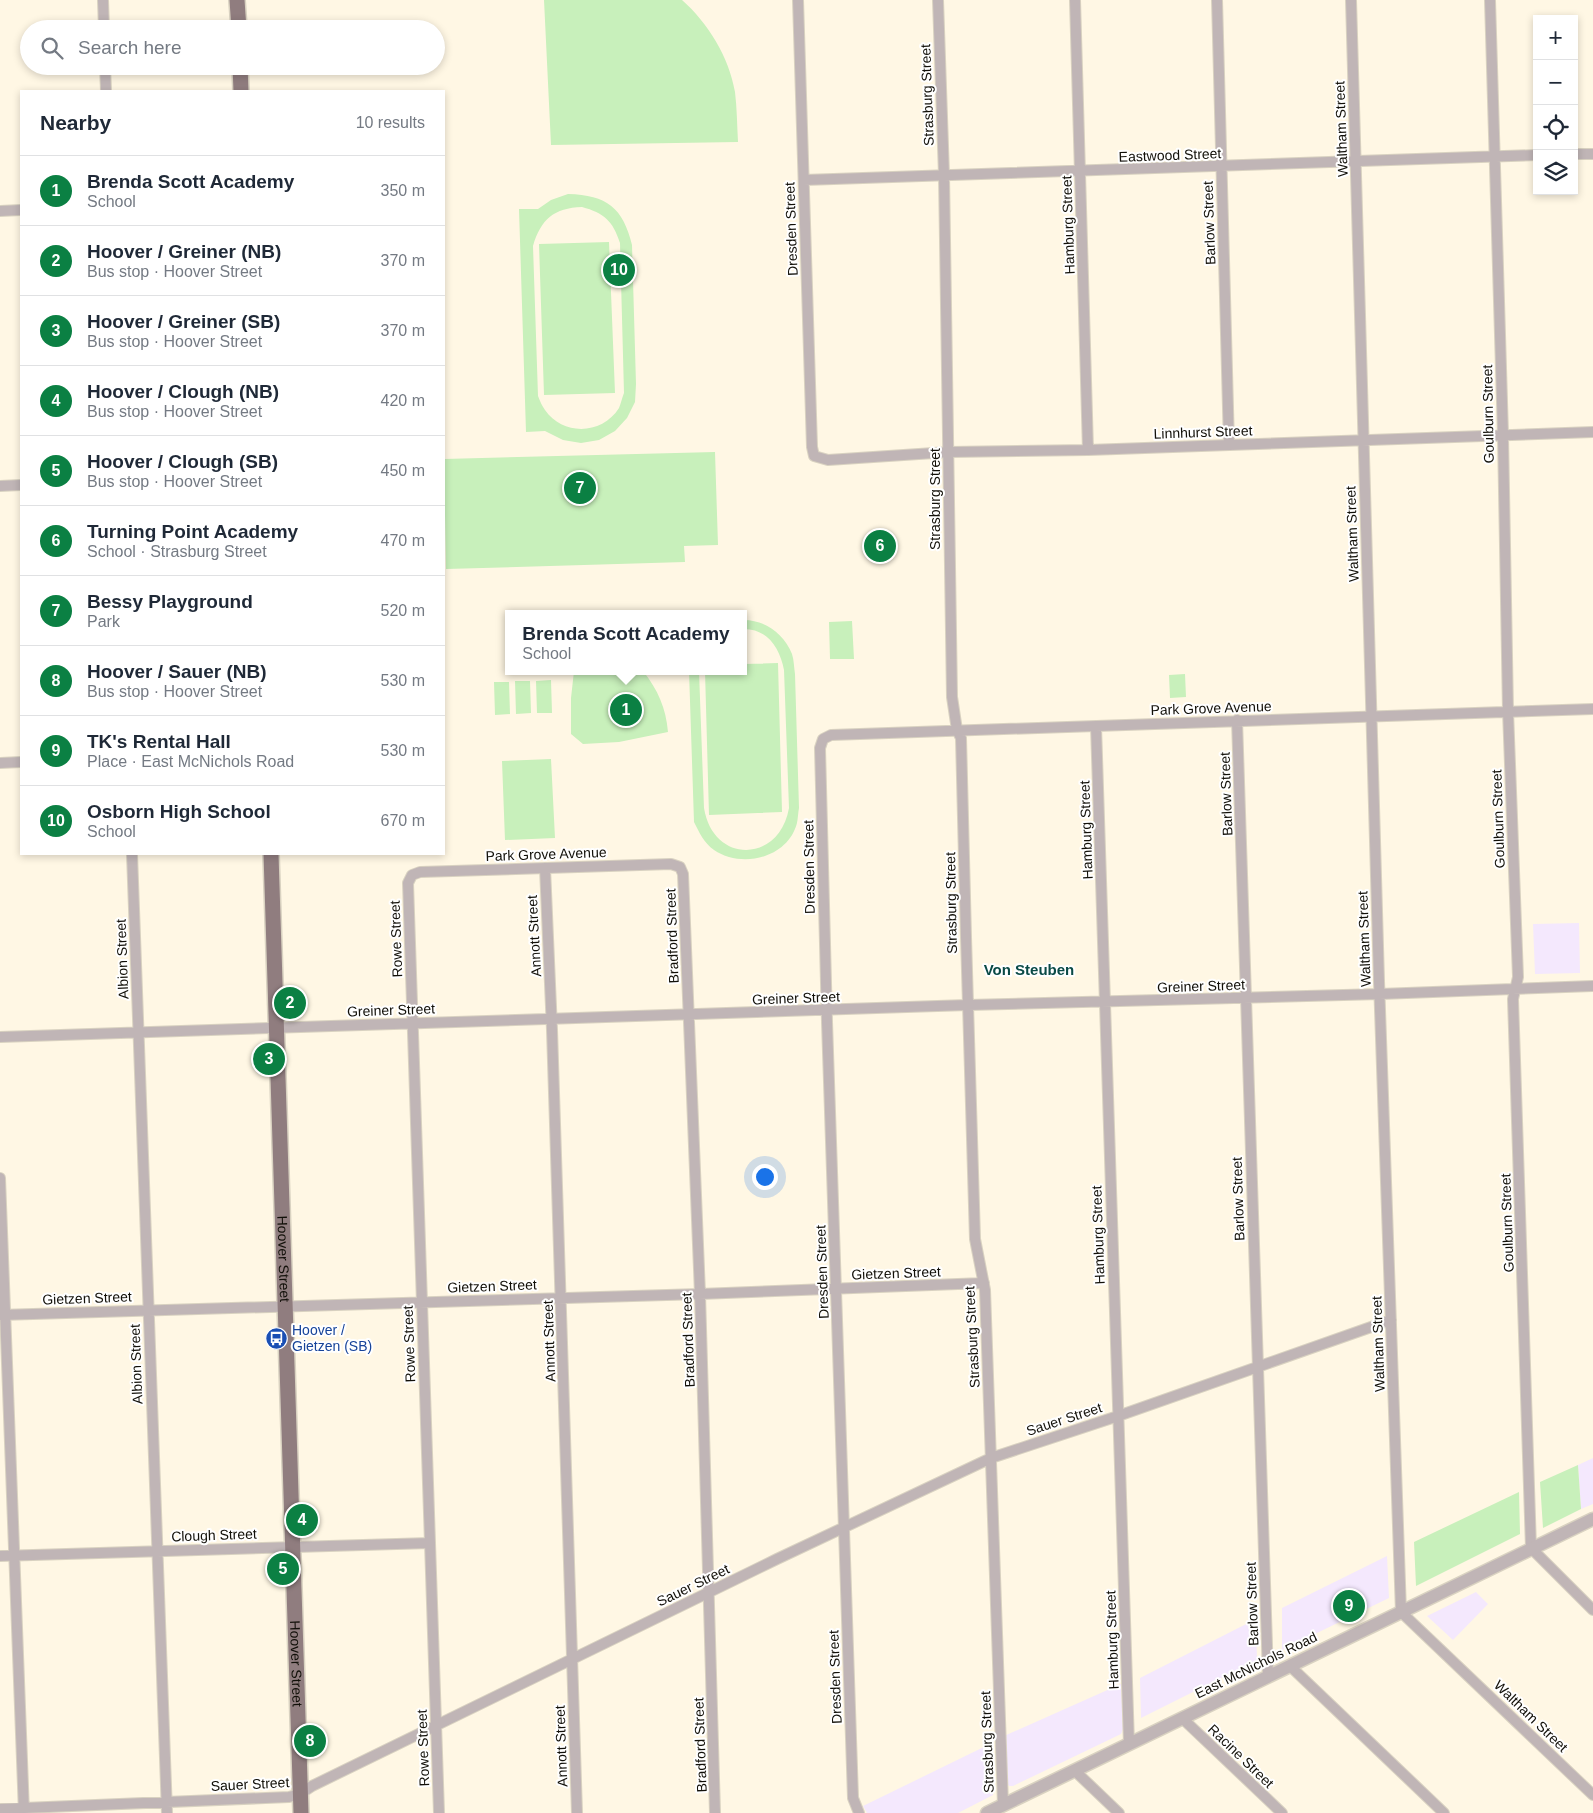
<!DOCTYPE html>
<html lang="en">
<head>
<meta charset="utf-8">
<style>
	:root { --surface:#fff; --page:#f2f2f3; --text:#1f2937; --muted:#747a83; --line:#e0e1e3; --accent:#0b8043 }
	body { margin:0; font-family:Helvetica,sans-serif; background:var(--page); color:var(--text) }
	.controls { position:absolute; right:15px; top:15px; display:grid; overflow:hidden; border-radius:0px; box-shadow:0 2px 8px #0003 }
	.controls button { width:45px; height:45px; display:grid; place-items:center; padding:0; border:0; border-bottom:1px solid var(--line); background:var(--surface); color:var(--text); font:25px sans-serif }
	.you { position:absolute; left:764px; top:1176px; width:18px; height:18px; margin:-12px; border:4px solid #fff; border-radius:50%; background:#1a73e8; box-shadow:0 0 0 8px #1a73e833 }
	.badge { display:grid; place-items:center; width:32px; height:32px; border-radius:50%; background:var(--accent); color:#fff; font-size:16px; font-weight:700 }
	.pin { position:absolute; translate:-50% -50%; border:2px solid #fff; box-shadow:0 1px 5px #0006 }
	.popup { position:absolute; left:505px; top:610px; width:242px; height:65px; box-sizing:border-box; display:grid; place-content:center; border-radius:0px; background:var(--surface); filter:drop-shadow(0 1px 4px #0005); font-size:16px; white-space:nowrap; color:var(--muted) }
	.popup b { font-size:19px; color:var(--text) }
	.popup::after { content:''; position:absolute; left:50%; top:100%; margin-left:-10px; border:10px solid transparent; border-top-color:var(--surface) }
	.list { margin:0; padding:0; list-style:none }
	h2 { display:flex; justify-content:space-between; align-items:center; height:65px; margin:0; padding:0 20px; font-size:21px }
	h2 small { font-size:16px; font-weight:400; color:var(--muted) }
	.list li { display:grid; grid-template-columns:32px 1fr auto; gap:15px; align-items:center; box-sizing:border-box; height:70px; padding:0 20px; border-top:1px solid var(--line) }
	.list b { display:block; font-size:19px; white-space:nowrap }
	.list p { margin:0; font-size:16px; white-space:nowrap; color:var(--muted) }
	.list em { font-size:16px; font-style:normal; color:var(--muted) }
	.icon { flex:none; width:28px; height:28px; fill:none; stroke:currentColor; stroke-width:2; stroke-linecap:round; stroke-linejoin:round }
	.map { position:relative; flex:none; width:1593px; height:1813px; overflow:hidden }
	.search { position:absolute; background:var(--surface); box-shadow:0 2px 8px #0003; left:20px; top:20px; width:425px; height:55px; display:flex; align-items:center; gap:12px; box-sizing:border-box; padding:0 18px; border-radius:28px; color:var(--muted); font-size:19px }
	.panel { position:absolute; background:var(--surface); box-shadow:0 2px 8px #0003; left:20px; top:90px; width:425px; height:765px; border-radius:0px }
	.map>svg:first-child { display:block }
	.commercial { fill:#f4e8fd }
	.green { fill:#c8f0bb; fill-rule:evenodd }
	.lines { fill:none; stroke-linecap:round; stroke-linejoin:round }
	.minor-casing { stroke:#d9d2c1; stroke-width:12 }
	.tertiary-casing { stroke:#d9d2c1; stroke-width:15 }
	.primary-casing { stroke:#d9d2c1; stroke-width:18 }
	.minor { stroke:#c0b5b6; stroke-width:10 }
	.tertiary { stroke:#c0b5b6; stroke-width:12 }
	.primary { stroke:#907d7f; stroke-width:15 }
	.labels { text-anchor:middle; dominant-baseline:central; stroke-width:4; stroke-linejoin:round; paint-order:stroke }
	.street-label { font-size:14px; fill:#121009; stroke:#fff }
	.transit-label { font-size:14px; fill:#164399; stroke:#fff; text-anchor:start }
	.neighbourhood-label { font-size:15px; font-weight:bold; fill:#0a4a46; stroke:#fff }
</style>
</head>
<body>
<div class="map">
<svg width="1593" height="1813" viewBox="0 0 1593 1813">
	<rect width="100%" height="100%" fill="#fff7e4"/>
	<path class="commercial" d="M1579,923l1,50 -45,1 -2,-50z
		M1593,1458v46l-12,5 -3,-44z
		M1387,1556l2,42 -107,52v-42z
		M1476,1592l12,12 -35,36 -26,-24z
		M1256,1619l1,41 -116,58 -1,-40z
		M1121,1684l2,45 -2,5 -108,52h-4l-3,-5 -2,-45z
		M992,1743l1,52 -35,18h-91l-4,-7z"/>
	<path class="green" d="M544,0h138c26,23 47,57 53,92 2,16 2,33 3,50l-187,3z
		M568,194c39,1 55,14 64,51l4,139 -1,18 -8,16 -12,13 -16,9 -18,3 -18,-3 -18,-9 -19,1 -7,-223h19l13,-9zM582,207c22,6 31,14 38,36l4,150c-2,5 -3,10 -5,15 -17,27 -56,28 -74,2 -3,-4 -5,-9 -7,-14l-5,-150c8,-27 21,-38 49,-39z
		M609,242l6,151 -71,2 -5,-151z
		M715,452l3,93 -34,1 1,16 -239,7 -2,-110z
		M744,620c21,0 40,14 48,34 2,6 2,14 3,20l4,134c-1,5 -1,10 -2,15 -9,35 -55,46 -83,27 -10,-7 -15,-18 -20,-28l-5,-151h10l5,137c9,56 75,56 85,0l-5,-138c-4,-21 -16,-41 -40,-41z
		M852,621l2,38h-24l-1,-37z
		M778,663l4,149 -73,3 -4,-144h39v-7z
		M574,671h69c15,19 23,37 25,61l-49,10 -36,2 -12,-10v-36z
		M1185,674l1,23 -16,1 -1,-23z
		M551,680l1,33h-15l-1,-32z
		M515,681h15l1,32 -15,1z
		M494,682h15l1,32 -15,1z
		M551,759l4,79 -50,2 -3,-79z
		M1578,1465l3,44 -38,19 -3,-46z
		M1519,1492l1,42 -104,52 -2,-44z"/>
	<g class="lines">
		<defs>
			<path id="minor" d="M103,0l1,29
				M798,0l14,447 2,9 14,4 121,-8 139,-2 505,-18
				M938,0l6,175 8,522 5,33 4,8 5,199 9,302 10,51 18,515
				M1075,0l13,450
				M1217,0l12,445
				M1351,0l28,981 22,631 192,183
				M1490,0l13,435 5,276 10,266 -5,22 18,549 62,62
				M105,66l1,25
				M1574,154h19
				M804,180l733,-25
				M0,211l21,-1
				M0,486l21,-1
				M1237,720l31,956
				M1096,726l33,1018
				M0,763l21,-1
				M132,854l35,959
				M545,868l7,162 25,783
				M0,1037l968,-32 412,-11 213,-8
				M0,1178l24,635
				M0,1315l700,-21 284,-11
				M0,1556l430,-13
				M1290,1666l154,147
				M1182,1718l100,95
				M1075,1771l44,42
				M0,1809l289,-12 11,-3 12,-8 465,-227 214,-101 127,-42 273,-96
				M439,1813l-31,-930 4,-8 8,-3 251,-8 9,3 3,7 17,420 15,519
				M859,1813l-6,-15 -26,-776 -7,-274 3,-9 8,-4 762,-26"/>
			<path id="tertiary" d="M987,1813l606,-294"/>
			<g id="primary">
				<path d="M237,0l2,29"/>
				<path d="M240,66l1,25"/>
				<path id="s1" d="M271,854l30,959"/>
			</g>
		</defs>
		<use href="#minor" class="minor-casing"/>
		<use href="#tertiary" class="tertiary-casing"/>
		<use href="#primary" class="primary-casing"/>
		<use href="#minor" class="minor"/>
		<use href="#tertiary" class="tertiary"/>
		<use href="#primary" class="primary"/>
	</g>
	<defs>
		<symbol id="bus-disc" viewBox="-11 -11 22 22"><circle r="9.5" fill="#1a4fb4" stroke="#fff"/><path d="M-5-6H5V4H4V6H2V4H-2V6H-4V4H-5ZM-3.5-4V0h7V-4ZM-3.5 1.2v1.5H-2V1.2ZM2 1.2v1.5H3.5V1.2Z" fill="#fff"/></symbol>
	</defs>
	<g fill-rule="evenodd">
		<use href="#bus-disc" x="264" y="1326" width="25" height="25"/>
	</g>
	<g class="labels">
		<g class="street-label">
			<text transform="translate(927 95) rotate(-92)">Strasburg Street</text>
			<text transform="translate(1341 129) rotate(-92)">Waltham Street</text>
			<text transform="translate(1170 155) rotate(-2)">Eastwood Street</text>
			<text transform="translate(1209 223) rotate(-92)">Barlow Street</text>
			<text transform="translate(1068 225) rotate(-92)">Hamburg Street</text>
			<text transform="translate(791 229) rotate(-92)">Dresden Street</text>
			<text transform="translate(1488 414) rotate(-91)">Goulburn Street</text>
			<text transform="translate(1203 432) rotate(-2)">Linnhurst Street</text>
			<text transform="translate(935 499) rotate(-90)">Strasburg Street</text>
			<text transform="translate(1352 534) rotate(-92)">Waltham Street</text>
			<text transform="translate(1211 708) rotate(-2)">Park Grove Avenue</text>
			<text transform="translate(1226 794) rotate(-92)">Barlow Street</text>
			<text transform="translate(1498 819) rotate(-92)">Goulburn Street</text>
			<text transform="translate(1086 830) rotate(-92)">Hamburg Street</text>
			<text transform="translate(546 854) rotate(-2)">Park Grove Avenue</text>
			<text transform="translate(809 867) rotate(-91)">Dresden Street</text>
			<text transform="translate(951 903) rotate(-91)">Strasburg Street</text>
			<text transform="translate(534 936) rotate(-93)">Annott Street</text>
			<text transform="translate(672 936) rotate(-92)">Bradford Street</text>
			<text transform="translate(396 939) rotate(-92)">Rowe Street</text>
			<text transform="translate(1364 939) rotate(-92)">Waltham Street</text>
			<text transform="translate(122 959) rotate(-92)">Albion Street</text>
			<text transform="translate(1201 986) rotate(-2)">Greiner Street</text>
			<text transform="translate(796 998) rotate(-2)">Greiner Street</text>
			<text transform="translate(391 1010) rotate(-2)">Greiner Street</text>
			<text transform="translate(1238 1199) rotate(-92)">Barlow Street</text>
			<text transform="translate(1507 1223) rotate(-92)">Goulburn Street</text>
			<text transform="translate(1098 1235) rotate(-92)">Hamburg Street</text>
			<text stroke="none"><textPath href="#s1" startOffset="405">Hoover Street</textPath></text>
			<text transform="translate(822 1272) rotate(-92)">Dresden Street</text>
			<text transform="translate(896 1273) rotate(-2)">Gietzen Street</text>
			<text transform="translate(492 1286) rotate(-2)">Gietzen Street</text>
			<text transform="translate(87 1298) rotate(-2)">Gietzen Street</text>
			<text transform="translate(972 1337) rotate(-93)">Strasburg Street</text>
			<text transform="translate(688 1340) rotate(-92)">Bradford Street</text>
			<text transform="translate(549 1341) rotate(-92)">Annott Street</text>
			<text transform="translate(409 1344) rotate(-92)">Rowe Street</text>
			<text transform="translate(1378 1344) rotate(-92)">Waltham Street</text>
			<text transform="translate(136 1364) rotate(-92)">Albion Street</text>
			<text transform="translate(1064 1419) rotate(-18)">Sauer Street</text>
			<text transform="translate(214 1535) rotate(-2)">Clough Street</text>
			<text transform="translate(693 1585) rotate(-26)">Sauer Street</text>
			<text transform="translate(1252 1604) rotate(-92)">Barlow Street</text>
			<text transform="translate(1112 1640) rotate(-92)">Hamburg Street</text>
			<text stroke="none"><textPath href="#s1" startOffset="810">Hoover Street</textPath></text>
			<text transform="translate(1256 1665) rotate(-26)">East McNichols Road</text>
			<text transform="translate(835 1677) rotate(-92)">Dresden Street</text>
			<text transform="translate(1531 1716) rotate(44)">Waltham Street</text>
			<text transform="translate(987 1742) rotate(-92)">Strasburg Street</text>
			<text transform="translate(700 1745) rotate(-92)">Bradford Street</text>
			<text transform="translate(561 1746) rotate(-92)">Annott Street</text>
			<text transform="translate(423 1748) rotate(-92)">Rowe Street</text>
			<text transform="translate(1241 1756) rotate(44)">Racine Street</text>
			<text transform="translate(250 1784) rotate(-3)">Sauer Street</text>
		</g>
		<g class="transit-label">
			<text x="292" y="1330">Hoover /<tspan x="292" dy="16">Gietzen (SB)</tspan></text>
		</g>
		<g class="neighbourhood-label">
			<text x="1029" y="969">Von Steuben</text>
		</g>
	</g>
</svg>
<div class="controls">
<button>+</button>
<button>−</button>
<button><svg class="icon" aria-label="locate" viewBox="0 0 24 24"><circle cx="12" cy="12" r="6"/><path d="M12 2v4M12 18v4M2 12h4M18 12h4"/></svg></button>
<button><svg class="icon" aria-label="layers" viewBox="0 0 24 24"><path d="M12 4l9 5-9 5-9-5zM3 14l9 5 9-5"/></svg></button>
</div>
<div class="you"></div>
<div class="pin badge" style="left:626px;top:710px">1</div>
<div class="popup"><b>Brenda Scott Academy</b>School</div>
<div class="pin badge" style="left:290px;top:1003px">2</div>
<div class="pin badge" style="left:269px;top:1059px">3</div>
<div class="pin badge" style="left:302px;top:1520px">4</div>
<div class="pin badge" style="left:283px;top:1569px">5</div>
<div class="pin badge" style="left:880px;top:546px">6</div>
<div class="pin badge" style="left:580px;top:488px">7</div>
<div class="pin badge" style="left:310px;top:1741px">8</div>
<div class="pin badge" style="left:1349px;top:1606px">9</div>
<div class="pin badge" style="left:619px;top:270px">10</div>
<div class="search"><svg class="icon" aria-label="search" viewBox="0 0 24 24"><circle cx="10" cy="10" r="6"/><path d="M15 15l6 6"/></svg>Search here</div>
<section class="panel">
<h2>Nearby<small>10 results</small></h2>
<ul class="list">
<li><span class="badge">1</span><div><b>Brenda Scott Academy</b><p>School</p></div><em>350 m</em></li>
<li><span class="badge">2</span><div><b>Hoover / Greiner (NB)</b><p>Bus stop · Hoover Street</p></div><em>370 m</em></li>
<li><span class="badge">3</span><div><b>Hoover / Greiner (SB)</b><p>Bus stop · Hoover Street</p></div><em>370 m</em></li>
<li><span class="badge">4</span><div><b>Hoover / Clough (NB)</b><p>Bus stop · Hoover Street</p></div><em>420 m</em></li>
<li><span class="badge">5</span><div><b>Hoover / Clough (SB)</b><p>Bus stop · Hoover Street</p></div><em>450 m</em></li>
<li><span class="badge">6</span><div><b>Turning Point Academy</b><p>School · Strasburg Street</p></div><em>470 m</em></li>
<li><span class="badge">7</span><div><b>Bessy Playground</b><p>Park</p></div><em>520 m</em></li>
<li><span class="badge">8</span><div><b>Hoover / Sauer (NB)</b><p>Bus stop · Hoover Street</p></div><em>530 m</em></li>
<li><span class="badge">9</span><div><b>TK's Rental Hall</b><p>Place · East McNichols Road</p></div><em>530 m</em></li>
<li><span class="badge">10</span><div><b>Osborn High School</b><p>School</p></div><em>670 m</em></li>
</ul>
</section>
</div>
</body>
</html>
